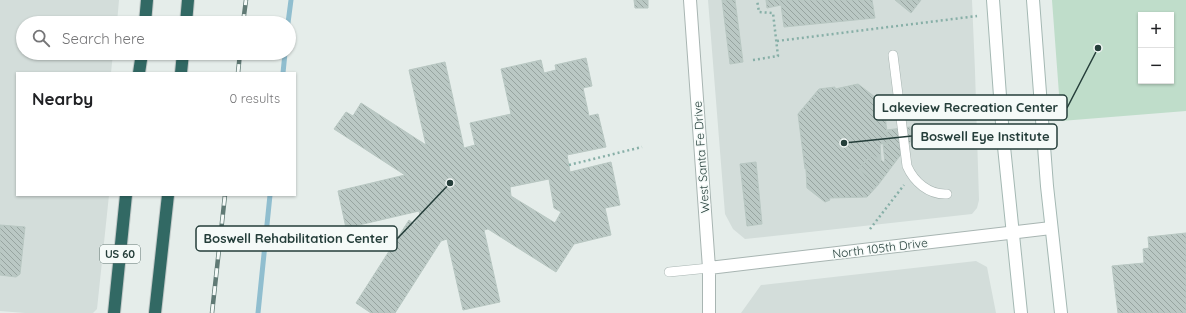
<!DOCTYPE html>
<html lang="en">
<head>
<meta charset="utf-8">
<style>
	:root { --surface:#fff; --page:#f2f2f2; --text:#202124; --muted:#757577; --line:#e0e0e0 }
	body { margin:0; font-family:Quicksand,sans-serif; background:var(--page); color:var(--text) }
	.controls { position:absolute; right:12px; top:12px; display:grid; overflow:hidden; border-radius:0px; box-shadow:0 1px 3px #0004 }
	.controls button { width:36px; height:36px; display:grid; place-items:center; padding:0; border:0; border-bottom:1px solid var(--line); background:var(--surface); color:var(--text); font:20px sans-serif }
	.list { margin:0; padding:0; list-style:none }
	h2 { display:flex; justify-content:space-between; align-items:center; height:52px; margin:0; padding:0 16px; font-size:17px }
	h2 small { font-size:13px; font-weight:400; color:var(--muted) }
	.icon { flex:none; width:22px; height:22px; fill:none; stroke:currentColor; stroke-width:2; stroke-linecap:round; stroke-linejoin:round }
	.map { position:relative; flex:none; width:1186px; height:313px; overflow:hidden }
	.search { position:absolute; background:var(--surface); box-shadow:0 1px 3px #0004; left:16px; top:16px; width:280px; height:44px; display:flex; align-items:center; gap:10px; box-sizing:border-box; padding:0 14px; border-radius:22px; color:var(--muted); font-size:15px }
	.panel { position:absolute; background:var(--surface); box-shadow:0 1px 3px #0004; left:16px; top:72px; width:280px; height:124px; border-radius:0px }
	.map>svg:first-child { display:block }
	.built { fill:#d3ddda }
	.park { fill:#bfddca; fill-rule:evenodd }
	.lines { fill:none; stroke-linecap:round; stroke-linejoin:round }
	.stream { stroke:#90becf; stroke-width:5 }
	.building { fill:url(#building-back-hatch); stroke:#b8c7c2; fill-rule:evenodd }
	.lane-casing { stroke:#a8b5b2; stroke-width:10 }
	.street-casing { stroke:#a8b5b2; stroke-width:14 }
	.secondary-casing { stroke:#a4b8b3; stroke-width:14 }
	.highway-casing { stroke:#c2c9c8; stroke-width:14 }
	.path { stroke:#87afa7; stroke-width:2.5; stroke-dasharray:2 3; stroke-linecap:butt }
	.lane { stroke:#fff; stroke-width:9 }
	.street { stroke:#fff; stroke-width:12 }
	.secondary { stroke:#fff; stroke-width:12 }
	.highway { stroke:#326964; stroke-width:12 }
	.rail-casing { stroke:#607a75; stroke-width:4.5 }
	.rail { stroke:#f5faf8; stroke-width:3; stroke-dasharray:9; stroke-linecap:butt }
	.labels { text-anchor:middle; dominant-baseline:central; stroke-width:3; stroke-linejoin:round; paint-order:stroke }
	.shield { fill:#f5faf8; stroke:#637673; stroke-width:1 }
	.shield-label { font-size:11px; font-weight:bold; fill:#253e3a }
	.street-label { font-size:12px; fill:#253e3a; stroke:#f5faf8 }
	.leader { fill:none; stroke:#253e3a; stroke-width:1.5 }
	.callout-dot { fill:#253e3a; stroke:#f5faf8; stroke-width:1.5 }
	.callout { fill:#f5faf8; stroke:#253e3a; stroke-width:1.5 }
	.callout-label { font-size:13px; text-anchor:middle; font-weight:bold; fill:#253e3a }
</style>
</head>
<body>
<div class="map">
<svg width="1186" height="313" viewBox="0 0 1186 313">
	<defs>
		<pattern id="building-back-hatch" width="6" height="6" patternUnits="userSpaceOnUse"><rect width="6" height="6" fill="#bac8c4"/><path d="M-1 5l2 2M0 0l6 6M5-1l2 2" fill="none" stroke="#97a4a0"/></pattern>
	</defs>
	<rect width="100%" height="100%" fill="#e5edea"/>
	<path class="built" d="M0,0h119l-2,23h-94v30h90l-2,20h-94v122h92l-12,114 -4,4h-68l-25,-2z
		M708,0h264l3,71 4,129 -2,8 -5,6 -227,25 -12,-10 -8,-15z
		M976,261l11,6 9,46h-255l20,-28z"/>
	<path class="park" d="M1052,0h134v111l-125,10zM1141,15h30v66h-30z"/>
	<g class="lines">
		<path class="stream" d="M288,23l3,-23
			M283,73l2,-20
			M258,313l12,-118"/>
	</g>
	<path class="building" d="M634,0h14v8h-13z
		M722,0h13l8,62 -13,2z
		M766,0h106l3,18 -91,9 -3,-22 -14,3z
		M895,0h26l-10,13z
		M586,58l6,28 -9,2 6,28 9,-2 8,33 -39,8 3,17 41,-10 9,43 -15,3 6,27 -37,9 -18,28 -68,-43 -4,1 16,72 -37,8 -16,-71 -6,2 -46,72h-24l-15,-10 53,-83 5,4 6,-9 -1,-4 -73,17 -8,-37 67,-16 -71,-46 12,-17 7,4 8,-13 65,42 -17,-75 36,-8 19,86 11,-3 -5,-22 41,-9 -10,-45 40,-9 3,13 12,-3 -1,-5zM549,179l5,29 7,4 -6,11 -44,-27 -1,-9z
		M858,84l26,20 4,39 -8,1 1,17 -9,-7 -13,15 19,16 -11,12 -38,1 1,2 -5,2 -18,-14 -1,-19h-1l-7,-55 21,-25 16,-2v2z
		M910,127l1,14 -33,44 -19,-16 13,-15 13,9 -2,-20h5l-1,-13z
		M756,162l6,62 -15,2 -7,-62z
		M0,225l25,2 -5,47 -4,3 -16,-2z
		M1186,233v80h-68l-6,-47 32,-3 -1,-14 6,-1 -1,-11z"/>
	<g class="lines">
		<defs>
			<path id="lane" d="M893,55l14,111c7,16 22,29 40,28
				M669,272l40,-4"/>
			<path id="street" d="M690,0l19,268v45
				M709,268l342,-40"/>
			<path id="secondary" d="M993,0l10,137 18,176
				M1033,0l14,186 14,127"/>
			<path id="highway" d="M145,23l2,-23
				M186,23l2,-23
				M139,73l3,-20
				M181,73l2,-20
				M114,313l12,-118
				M155,313l13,-118"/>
		</defs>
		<use href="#lane" class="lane-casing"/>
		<use href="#street" class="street-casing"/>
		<use href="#secondary" class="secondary-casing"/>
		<use href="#highway" class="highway-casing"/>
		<path class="path" d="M777,41l200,-25
			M753,60l25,-4 -5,-43 -14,-1 -2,-12
			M569,165l73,-18
			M870,229l34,-44"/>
		<use href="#lane" class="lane"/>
		<use href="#street" class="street"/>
		<use href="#secondary" class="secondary"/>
		<use href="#highway" class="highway"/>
		<defs>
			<path id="rail" d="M243,23l3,-23
				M238,73l2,-20
				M212,313l13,-118"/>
		</defs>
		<use href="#rail" class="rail-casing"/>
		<use href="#rail" class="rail"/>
	</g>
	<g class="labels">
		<rect class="shield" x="100" y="245" width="40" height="18" rx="3"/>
		<g class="shield-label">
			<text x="120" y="254">US 60</text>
		</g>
		<g class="street-label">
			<text transform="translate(701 157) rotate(-94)">West Santa Fe Drive</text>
			<text transform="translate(880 248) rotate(-7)">North 105th Drive</text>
		</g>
	</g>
	<path class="leader" d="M1098 48L1067 108M844 143L912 136M450 183L397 239"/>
	<g class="callout-dot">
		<circle cx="1098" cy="48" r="4"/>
		<circle cx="844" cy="143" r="4"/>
		<circle cx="450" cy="183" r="4"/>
	</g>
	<g class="callout">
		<rect x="874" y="95" width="193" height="25" rx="4"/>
		<rect x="912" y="124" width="145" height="25" rx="4"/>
		<rect x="196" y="226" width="201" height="25" rx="4"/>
	</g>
	<g class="callout-label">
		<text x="970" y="112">Lakeview Recreation Center</text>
		<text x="985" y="141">Boswell Eye Institute</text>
		<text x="296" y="243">Boswell Rehabilitation Center</text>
	</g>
</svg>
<div class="controls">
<button>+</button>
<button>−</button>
</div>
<div class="search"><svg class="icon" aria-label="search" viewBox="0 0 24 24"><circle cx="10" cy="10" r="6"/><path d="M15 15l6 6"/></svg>Search here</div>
<section class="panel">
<h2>Nearby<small>0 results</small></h2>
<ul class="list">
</ul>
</section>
</div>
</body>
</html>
